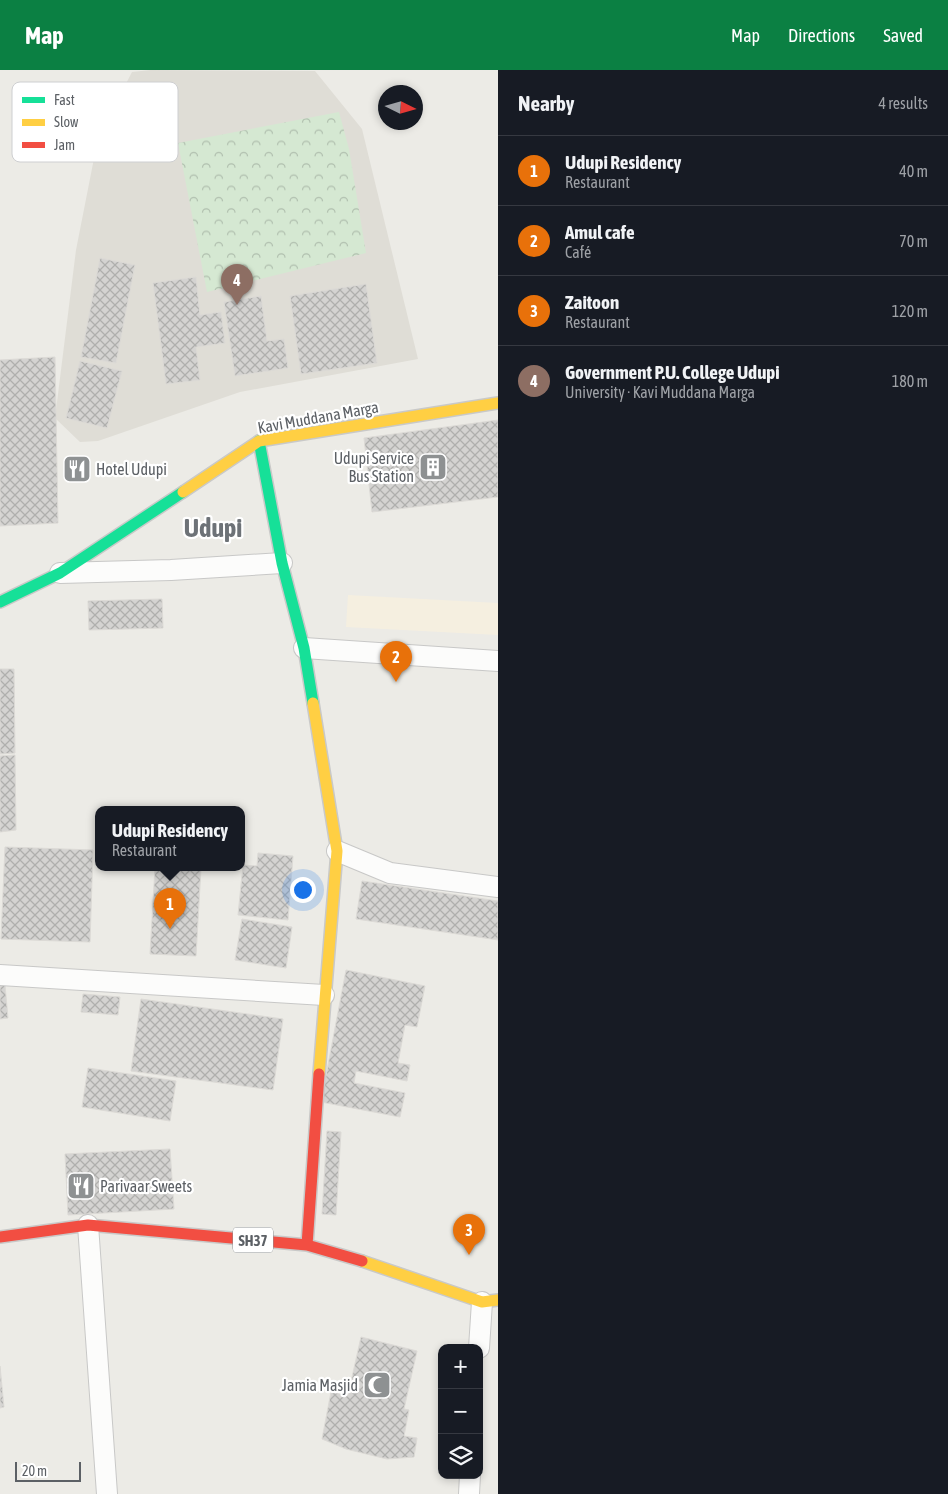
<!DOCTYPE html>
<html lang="en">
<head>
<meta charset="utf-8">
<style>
	:root { --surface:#171b24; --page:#242831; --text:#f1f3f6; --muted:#9ea1a6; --line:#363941; --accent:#0b8043 }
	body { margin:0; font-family:"Asap Condensed",sans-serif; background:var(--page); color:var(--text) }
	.controls { position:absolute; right:15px; bottom:15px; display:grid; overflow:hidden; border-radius:10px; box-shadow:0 2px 8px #0003 }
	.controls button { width:45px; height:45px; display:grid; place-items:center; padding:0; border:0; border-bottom:1px solid var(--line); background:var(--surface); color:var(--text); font:25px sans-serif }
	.compass { position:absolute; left:378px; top:15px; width:45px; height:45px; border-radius:50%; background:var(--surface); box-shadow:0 2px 8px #0003; rotate:95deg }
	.scale { position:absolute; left:15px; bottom:12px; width:66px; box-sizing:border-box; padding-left:5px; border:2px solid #5c6065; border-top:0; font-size:14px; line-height:18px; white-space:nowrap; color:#5c6065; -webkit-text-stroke:4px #fff; paint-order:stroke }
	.you { position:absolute; left:302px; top:819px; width:18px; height:18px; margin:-12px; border:4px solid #fff; border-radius:50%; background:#1a73e8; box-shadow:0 0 0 8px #1a73e833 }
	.badge { display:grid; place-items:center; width:32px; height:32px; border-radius:50%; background:var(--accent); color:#fff; font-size:16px; font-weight:700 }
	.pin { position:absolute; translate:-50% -41px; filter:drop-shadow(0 1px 2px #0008) }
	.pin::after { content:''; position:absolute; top:26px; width:18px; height:15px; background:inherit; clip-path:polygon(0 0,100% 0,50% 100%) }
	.popup { position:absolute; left:95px; top:736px; width:150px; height:65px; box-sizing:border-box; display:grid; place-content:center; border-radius:10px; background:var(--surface); filter:drop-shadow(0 1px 4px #0005); font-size:16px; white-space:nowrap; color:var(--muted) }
	.popup b { font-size:19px; color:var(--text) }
	.popup::after { content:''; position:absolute; left:50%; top:100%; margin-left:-10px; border:10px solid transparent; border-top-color:var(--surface) }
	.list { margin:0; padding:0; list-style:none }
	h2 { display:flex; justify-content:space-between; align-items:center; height:65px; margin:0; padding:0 20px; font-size:21px }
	h2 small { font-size:16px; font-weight:400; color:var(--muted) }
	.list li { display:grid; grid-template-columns:32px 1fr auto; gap:15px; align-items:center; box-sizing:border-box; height:70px; padding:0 20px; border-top:1px solid var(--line) }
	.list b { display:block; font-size:19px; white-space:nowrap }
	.list p { margin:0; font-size:16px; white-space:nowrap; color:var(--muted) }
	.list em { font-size:16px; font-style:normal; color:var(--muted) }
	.icon { flex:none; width:28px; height:28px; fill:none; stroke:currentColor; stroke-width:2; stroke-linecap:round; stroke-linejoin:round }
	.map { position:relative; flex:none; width:498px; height:1424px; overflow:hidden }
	header { display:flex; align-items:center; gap:30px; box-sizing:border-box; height:70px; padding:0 25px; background:var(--accent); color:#fff }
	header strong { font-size:24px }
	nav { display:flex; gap:28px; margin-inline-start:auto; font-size:18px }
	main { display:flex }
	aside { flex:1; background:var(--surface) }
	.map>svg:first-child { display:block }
	.commercial { fill:#f5efe0 }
	.education { fill:#dfddd6 }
	.forest { fill:url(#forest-crowns) }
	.building { fill:url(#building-cross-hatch); stroke:#dcdad6 }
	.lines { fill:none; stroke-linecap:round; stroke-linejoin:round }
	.street-casing { stroke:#c8c8c7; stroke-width:22 }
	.fast-casing { stroke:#c9c9c8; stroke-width:14 }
	.slow-casing { stroke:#c9c9c8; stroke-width:14 }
	.jam-casing { stroke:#c9c9c8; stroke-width:14 }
	.street { stroke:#fcfcfb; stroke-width:20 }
	.fast { stroke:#16e098; stroke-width:11 }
	.slow { stroke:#ffcf43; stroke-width:11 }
	.jam { stroke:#f24e42; stroke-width:11 }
	.labels { text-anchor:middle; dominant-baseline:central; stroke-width:4.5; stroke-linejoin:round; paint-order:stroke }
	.shield { fill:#fff; stroke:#8d9093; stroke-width:1 }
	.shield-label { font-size:15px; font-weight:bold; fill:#5c6065 }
	.street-label { font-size:16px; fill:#5c6065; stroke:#fff }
	.poi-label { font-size:16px; fill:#5c6065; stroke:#fff; text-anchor:end }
	.town-label { font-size:26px; font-weight:bold; fill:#6d7277; stroke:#fff }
	.key { fill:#fff; stroke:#cecfd1; stroke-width:1 }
	.key-label { font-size:14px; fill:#5c6065 }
</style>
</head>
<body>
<header>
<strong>Map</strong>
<nav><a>Map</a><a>Directions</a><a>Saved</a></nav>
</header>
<main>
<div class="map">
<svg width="498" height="1424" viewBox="0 0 498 1424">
	<defs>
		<pattern id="forest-crowns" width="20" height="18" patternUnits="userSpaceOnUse" patternTransform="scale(1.25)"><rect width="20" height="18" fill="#d5e8d2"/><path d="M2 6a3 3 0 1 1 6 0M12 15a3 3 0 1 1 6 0" fill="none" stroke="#b0bfae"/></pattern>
		<pattern id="building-cross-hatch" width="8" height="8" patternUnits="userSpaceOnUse" patternTransform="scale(1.25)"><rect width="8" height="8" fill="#d4d3d1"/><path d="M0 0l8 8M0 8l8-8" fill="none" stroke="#afafad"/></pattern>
	</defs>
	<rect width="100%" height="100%" fill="#ecebe6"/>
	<path class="commercial" d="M348,525l150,8v32l-152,-8z"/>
	<path class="education" d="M151,0l164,1 47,58 56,230 -178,33 -142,49 -18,1 -25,-24 21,-168 22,-112 34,-66z"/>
	<path class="forest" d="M339,42l10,37 17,104 -159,39 -29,-149z"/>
	<path class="building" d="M100,188l35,7 -19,98 -35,-6z
		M196,207l4,38 21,-3 4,31 -29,4 4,33 -34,4 -13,-101z
		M366,214l11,79 -76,11 -11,-78z
		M261,226l6,45 17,-2 4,29 -53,8 -11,-74z
		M55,287l3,166 -58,3v-166z
		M80,291l42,10 -15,57 -41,-10z
		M498,350v77l-126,15 -8,-74z
		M162,529l1,29 -74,2 -1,-29z
		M0,599h14l1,84 -15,1z
		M15,685l1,75 -16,2v-76z
		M5,777l88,3 -3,92 -89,-3z
		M258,783l35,3 -5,64 -50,-5 5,-50 14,1z
		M155,798h46l-5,88 -46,-2z
		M362,811l136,20v39l-142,-21z
		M242,849l50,8 -6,41 -51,-8z
		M346,900l79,16 -8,41 -12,-2 -7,38 12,2 -3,16 -51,-10 -2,12 51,10 -5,24 -79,-15z
		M0,915h5l3,33 -8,1z
		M83,924l37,3 -2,18 -37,-3z
		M141,929l142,20 -10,71 -142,-19z
		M88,998l88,13 -6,40 -88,-14z
		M327,1061l14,1 -5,83 -14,-1z
		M170,1079l4,60 -106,6 -3,-61z
		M361,1267l56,14 -13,58 5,1 -5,26 13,2 -3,19 -27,2 -41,-10 -24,-10 9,-47 17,3z
		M0,1296l4,41 -4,1z"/>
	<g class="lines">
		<defs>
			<path id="street" d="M60,503l111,-3 111,-7
				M304,578l194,13
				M337,781l53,22 108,14
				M0,905l324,20
				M88,1155l19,269
				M479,1278l3,-46
				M469,1424l1,-19"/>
			<path id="fast" d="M259,371l23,122 22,85 9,55
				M0,532l60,-29 123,-81"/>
			<path id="slow" d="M183,422l76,-51 239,-38
				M313,633l24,148 -18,223
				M362,1191l120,41 16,-2"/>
			<path id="jam" d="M0,1167l88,-12 219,20 55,16
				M307,1175l12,-171"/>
		</defs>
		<use href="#street" class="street-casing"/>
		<use href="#fast" class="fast-casing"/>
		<use href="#slow" class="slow-casing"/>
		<use href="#jam" class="jam-casing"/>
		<use href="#street" class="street"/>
		<use href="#fast" class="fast"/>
		<use href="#slow" class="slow"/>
		<use href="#jam" class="jam"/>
	</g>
	<defs>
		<symbol id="building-square" viewBox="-11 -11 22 22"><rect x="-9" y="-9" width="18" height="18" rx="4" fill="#8e9192" stroke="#fff"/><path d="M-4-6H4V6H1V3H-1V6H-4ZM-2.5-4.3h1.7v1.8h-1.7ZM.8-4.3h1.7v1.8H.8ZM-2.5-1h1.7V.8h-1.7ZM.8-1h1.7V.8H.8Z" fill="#fff"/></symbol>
		<symbol id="restaurant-square" viewBox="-11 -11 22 22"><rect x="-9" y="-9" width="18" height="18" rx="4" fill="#8e9192" stroke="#fff"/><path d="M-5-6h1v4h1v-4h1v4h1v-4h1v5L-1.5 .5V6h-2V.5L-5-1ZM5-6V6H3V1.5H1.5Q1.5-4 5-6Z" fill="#fff"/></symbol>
		<symbol id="mosque-square" viewBox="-11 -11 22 22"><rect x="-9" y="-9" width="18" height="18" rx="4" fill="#8e9192" stroke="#fff"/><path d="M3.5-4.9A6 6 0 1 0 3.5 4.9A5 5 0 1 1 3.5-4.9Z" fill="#fff"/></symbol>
	</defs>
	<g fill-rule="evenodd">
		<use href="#building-square" x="417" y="381" width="32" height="32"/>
		<use href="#restaurant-square" x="61" y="383" width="32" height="32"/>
		<use href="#restaurant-square" x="65" y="1100" width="32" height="32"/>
		<use href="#mosque-square" x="361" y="1299" width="32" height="32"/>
	</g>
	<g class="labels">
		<rect class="shield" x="233" y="1157.5" width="40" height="25" rx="4"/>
		<g class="shield-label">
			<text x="253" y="1170">SH37</text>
		</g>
		<g class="street-label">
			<text transform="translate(318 347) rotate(-10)">Kavi Muddana Marga</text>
		</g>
		<g class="poi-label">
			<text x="414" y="388">Udupi Service<tspan x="414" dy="18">Bus Station</tspan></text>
			<text x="96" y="399" text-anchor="start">Hotel Udupi</text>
			<text x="100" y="1116" text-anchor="start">Parivaar Sweets</text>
			<text x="358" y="1315">Jamia Masjid</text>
		</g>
		<g class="town-label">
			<text x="213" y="458">Udupi</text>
		</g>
	</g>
	<rect x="12" y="12" width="166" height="80" rx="8" class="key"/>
	<rect x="22" y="27" width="23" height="6" fill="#16e098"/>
	<rect x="22" y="49" width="23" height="7" fill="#ffcf43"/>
	<rect x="22" y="72" width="23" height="6" fill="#f24e42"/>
	<g class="key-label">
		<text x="54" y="35">Fast</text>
		<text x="54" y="57">Slow</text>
		<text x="54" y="80">Jam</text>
	</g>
</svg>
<div class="controls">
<button>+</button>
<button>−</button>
<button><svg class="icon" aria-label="layers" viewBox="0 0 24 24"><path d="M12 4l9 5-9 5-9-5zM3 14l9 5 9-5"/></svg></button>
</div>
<svg class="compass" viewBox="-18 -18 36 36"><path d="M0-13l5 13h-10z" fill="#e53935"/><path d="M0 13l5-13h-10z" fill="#9ea1a6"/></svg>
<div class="scale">20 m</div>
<div class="you"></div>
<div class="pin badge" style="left:170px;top:859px;background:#e8710a">1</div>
<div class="popup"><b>Udupi Residency</b>Restaurant</div>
<div class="pin badge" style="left:396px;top:612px;background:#e8710a">2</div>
<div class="pin badge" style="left:469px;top:1185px;background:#e8710a">3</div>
<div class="pin badge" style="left:237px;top:235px;background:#8d6e63">4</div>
</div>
<aside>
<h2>Nearby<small>4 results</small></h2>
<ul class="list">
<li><span class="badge" style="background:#e8710a">1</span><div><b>Udupi Residency</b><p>Restaurant</p></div><em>40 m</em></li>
<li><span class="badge" style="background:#e8710a">2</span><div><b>Amul cafe</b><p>Café</p></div><em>70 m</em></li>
<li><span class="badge" style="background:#e8710a">3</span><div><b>Zaitoon</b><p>Restaurant</p></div><em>120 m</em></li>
<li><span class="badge" style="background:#8d6e63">4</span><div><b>Government P.U. College Udupi</b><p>University · Kavi Muddana Marga</p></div><em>180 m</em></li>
</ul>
</aside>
</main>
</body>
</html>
